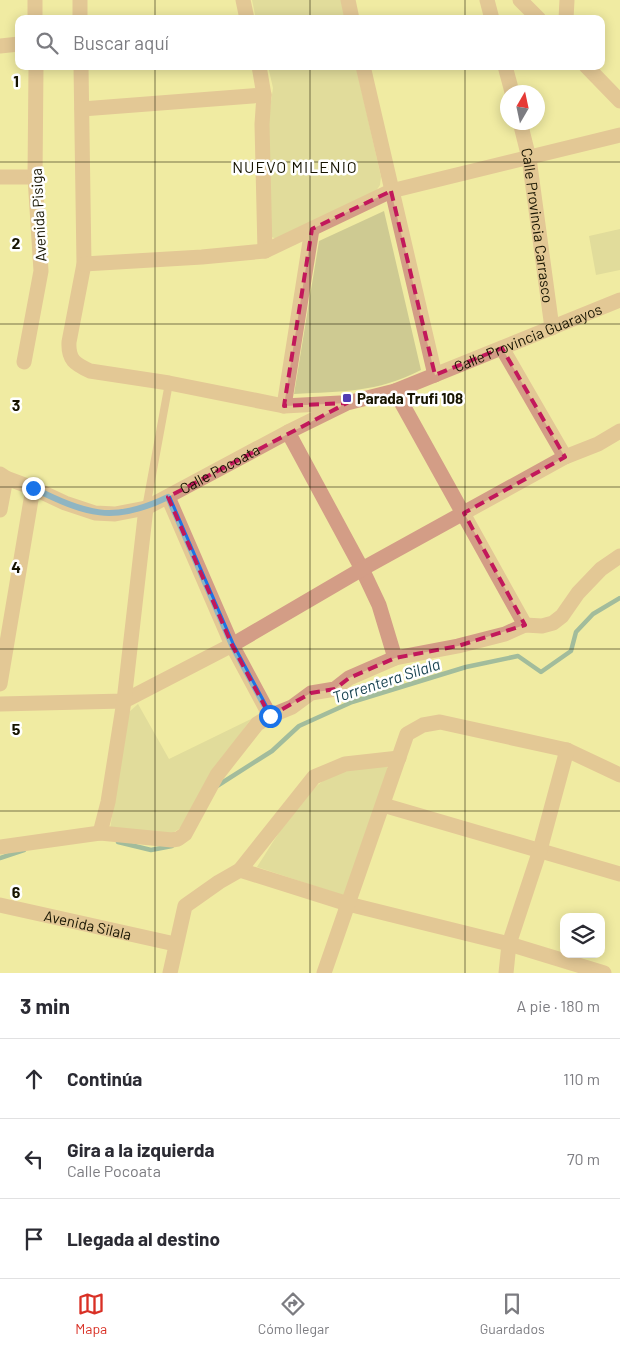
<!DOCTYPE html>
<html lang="es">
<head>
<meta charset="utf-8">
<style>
	:root { --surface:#fff; --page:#f2f2f3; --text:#2b2b33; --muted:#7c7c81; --line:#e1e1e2; --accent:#d93025 }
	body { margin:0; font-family:Barlow,sans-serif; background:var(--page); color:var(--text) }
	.controls { position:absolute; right:15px; bottom:15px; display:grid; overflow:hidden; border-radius:10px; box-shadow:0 2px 12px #0003 }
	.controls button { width:45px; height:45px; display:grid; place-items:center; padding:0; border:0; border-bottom:1px solid var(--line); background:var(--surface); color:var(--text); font:25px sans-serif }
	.compass { position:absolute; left:500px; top:85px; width:45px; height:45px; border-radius:50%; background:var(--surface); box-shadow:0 2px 12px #0003; rotate:9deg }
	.stop { position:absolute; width:15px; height:15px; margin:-11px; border:4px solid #1a73e8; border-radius:50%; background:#fff }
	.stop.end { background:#1a73e8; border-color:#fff; box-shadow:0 1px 5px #0008 }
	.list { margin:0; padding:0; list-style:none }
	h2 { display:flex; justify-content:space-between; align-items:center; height:65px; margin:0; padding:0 20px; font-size:21px }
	h2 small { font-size:16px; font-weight:400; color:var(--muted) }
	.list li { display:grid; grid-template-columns:32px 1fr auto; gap:15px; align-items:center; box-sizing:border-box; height:80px; padding:0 20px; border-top:1px solid var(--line) }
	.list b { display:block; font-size:19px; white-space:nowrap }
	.list p { margin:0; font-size:16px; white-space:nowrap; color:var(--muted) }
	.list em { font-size:16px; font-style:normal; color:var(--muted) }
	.icon { flex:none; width:28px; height:28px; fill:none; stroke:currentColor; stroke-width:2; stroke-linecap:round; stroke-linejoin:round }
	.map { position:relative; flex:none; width:620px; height:973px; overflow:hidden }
	.search { position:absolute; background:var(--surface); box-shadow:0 2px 12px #0003; left:15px; right:15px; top:15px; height:55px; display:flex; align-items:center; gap:12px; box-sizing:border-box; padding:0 18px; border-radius:10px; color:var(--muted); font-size:19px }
	.sheet { height:305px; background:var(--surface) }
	nav { display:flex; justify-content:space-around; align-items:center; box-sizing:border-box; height:70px; border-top:1px solid var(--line); background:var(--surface); font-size:14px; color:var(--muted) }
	nav a { display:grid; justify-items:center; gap:2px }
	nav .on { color:var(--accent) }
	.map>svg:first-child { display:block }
	.green { fill:#ceca92 }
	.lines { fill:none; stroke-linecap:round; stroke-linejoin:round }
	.stream { stroke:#438394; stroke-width:4.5 }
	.lane { stroke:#d39d86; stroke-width:8 }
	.street { stroke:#d39d86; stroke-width:15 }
	.route { stroke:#1a73e8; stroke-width:6 }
	.marked { fill:none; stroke:#c2185b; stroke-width:4; stroke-dasharray:10 6; stroke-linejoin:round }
	.grid { fill:none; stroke:#171400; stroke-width:1; stroke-opacity:0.55 }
	.poi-dot { fill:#503cb3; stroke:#fff; stroke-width:2 }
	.labels { text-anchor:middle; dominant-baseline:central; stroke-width:5; stroke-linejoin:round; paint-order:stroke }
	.street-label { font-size:15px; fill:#171400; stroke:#fff }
	.poi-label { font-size:15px; font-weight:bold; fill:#171400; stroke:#fff; text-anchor:start }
	.neighbourhood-label { font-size:16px; letter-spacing:1px; fill:#171400; stroke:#fff }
	.water-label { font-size:16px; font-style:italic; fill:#1a4452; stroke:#fff }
	.grid-label { font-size:16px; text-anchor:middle; font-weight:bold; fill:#171400; stroke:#fff; stroke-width:5; stroke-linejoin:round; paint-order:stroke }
</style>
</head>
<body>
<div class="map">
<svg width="620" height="973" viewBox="0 0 620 973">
	<rect width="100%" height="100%" fill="#f0eba2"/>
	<path class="green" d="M252,0h89l4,19h-89z
		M268,66h88l25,111 -1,8 -4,6 -100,48 -6,-3 -3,-107 6,-41z
		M384,211l37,159c-45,23 -78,21 -127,24l25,-153z
		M620,229v41l-24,5 -7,-39z
		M138,704l31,55 82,-40 -43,59 -26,49 -11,7 -61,-5 19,-117z
		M386,766l4,5 -45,125 -88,-29c20,-30 50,-86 86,-97 13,-3 29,-3 43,-4z"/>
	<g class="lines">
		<path class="stream" d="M217,786l55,-35 27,-25 53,-24 114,-35 52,-11 23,16 30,-21 5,-19 17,-18 27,-16
			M118,842l33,8 21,-4
			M0,858l24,-8"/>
		<path class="lane" d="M146,508l23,-125"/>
		<g class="street">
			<path d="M35,0v19"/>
			<path d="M80,0v19"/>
			<path d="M243,0l4,19"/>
			<path d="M348,0l4,19"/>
			<path d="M487,0l5,19"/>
			<path d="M520,0l19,19"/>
			<path d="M566,19l1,-19"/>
			<path d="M0,46l19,-2"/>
			<path d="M81,66l3,198 -15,78c-1,18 6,22 21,29l79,12 115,23 56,-3"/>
			<path d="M259,66l5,29 -2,29 3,127"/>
			<path d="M363,66l72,309"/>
			<path d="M505,66l7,26"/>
			<path d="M586,66l34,35"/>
			<path d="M82,109l182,-14"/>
			<path id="s1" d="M520,122l9,36 23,170"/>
			<path d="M0,177h35"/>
			<path d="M84,264l118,-7 63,-6 126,-60 229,-56"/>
			<path d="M502,348l63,109"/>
			<path d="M24,362l17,-91 -6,-94 1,-111"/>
			<path d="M395,391l130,234"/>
			<path d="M284,406l28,-177"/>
			<path d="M288,432l74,137 17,36 16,53"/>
			<path id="s2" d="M0,474l6,4 27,10 32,15 30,10 20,1 31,-6 142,-76 59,-29 48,-12 225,-91"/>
			<path d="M168,497l64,148 38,71"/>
			<path d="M0,510l6,-32"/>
			<path d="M0,684l33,-196"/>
			<path d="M0,704l124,-3 108,-56 130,-76 203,-112 33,-13 22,-13"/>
			<path d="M383,805l237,69"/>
			<path d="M100,833l8,-31 16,-101 22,-193"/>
			<path d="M0,847l100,-14 72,7 6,-1 7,-5 32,-59 40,-51 13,-8 22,-9 19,-14 24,-4 14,-11 46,-20 63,-12 47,-12 20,-9 17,1 11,-3 9,-7 16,-23 23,-24 19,-13"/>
			<path d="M240,870l108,34 161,40 95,29"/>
			<path id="s3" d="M0,905l175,39"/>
			<path d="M170,973l15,-67 34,-24 21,-12 74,-93 31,-13 54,-6"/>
			<path d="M324,973l83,-239 16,-9 17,-3 127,28 53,25"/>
			<path d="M506,973l3,-29 31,-94 27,-100"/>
		</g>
	</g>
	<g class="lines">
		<path class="route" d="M33,488c53,26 80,36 135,9l64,148 38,71"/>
	</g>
	<path d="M0 0H620V973H0ZM391,191l44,184 67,-27 63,109 -101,56 61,112 -67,21 -63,12 -46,20 -14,11 -24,4 -41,23 -38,-71 -64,-148 179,-94 -63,3 28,-177z" fill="#f0eba2" fill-opacity=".55" fill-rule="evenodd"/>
	<path class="marked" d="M391,191l44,184 67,-27 63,109 -101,56 61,112 -67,21 -63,12 -46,20 -14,11 -24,4 -41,23 -38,-71 -64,-148 179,-94 -63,3 28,-177z"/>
	<path class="grid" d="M155,0v19M310,0v19M465,0v19M155,66v907M310,66v907M465,66v907M0,162h620M0,324h620M0,487h620M0,649h620M0,811h620"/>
	<rect class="poi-dot" x="342" y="393" width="10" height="10" rx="2.5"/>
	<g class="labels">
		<g class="street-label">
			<text transform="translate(38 215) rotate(-93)">Avenida Pisiga</text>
			<text stroke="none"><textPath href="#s1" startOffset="105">Calle Provincia Carrasco</textPath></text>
			<text stroke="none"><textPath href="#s2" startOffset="574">Calle Provincia Guarayos</textPath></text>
			<text stroke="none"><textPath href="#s2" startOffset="238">Calle Pocoata</textPath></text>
			<text stroke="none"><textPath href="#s3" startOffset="90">Avenida Silala</textPath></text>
		</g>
		<g class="poi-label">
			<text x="357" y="398">Parada Trufi 108</text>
		</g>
		<g class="neighbourhood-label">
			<text x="295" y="166">NUEVO MILENIO</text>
		</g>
		<g class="water-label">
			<text transform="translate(386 680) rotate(-18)">Torrentera Silala</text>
		</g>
	</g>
	<g class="grid-label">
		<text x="16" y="87">1</text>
		<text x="16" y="249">2</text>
		<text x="16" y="411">3</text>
		<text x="16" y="573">4</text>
		<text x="16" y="735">5</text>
		<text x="16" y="898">6</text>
	</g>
</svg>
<div class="controls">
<button><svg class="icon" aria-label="layers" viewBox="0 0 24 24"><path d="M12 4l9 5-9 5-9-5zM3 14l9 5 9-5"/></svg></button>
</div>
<svg class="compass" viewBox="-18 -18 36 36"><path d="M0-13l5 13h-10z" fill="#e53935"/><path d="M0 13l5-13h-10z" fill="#7c7c81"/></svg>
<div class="stop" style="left:270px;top:716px"></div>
<div class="stop end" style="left:33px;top:488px"></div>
<div class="search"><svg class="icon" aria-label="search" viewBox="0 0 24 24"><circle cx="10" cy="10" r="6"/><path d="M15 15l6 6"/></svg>Buscar aquí</div>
</div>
<section class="sheet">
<h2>3 min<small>A pie · 180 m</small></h2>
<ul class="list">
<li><svg class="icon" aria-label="ahead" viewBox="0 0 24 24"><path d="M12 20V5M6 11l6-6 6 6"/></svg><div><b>Continúa</b></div><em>110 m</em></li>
<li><svg class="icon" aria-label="left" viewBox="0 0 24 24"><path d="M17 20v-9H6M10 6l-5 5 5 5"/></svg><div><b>Gira a la izquierda</b><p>Calle Pocoata</p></div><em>70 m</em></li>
<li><svg class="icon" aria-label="arrive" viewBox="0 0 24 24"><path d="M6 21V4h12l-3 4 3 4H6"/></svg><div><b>Llegada al destino</b></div></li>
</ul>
</section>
<nav>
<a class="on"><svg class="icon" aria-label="map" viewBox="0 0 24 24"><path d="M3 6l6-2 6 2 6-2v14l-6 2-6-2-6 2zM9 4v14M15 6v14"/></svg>Mapa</a>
<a><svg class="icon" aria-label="directions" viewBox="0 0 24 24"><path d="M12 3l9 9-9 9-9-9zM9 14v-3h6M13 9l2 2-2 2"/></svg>Cómo llegar</a>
<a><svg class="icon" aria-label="saved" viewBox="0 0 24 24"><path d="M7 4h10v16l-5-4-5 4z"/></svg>Guardados</a>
</nav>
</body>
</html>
